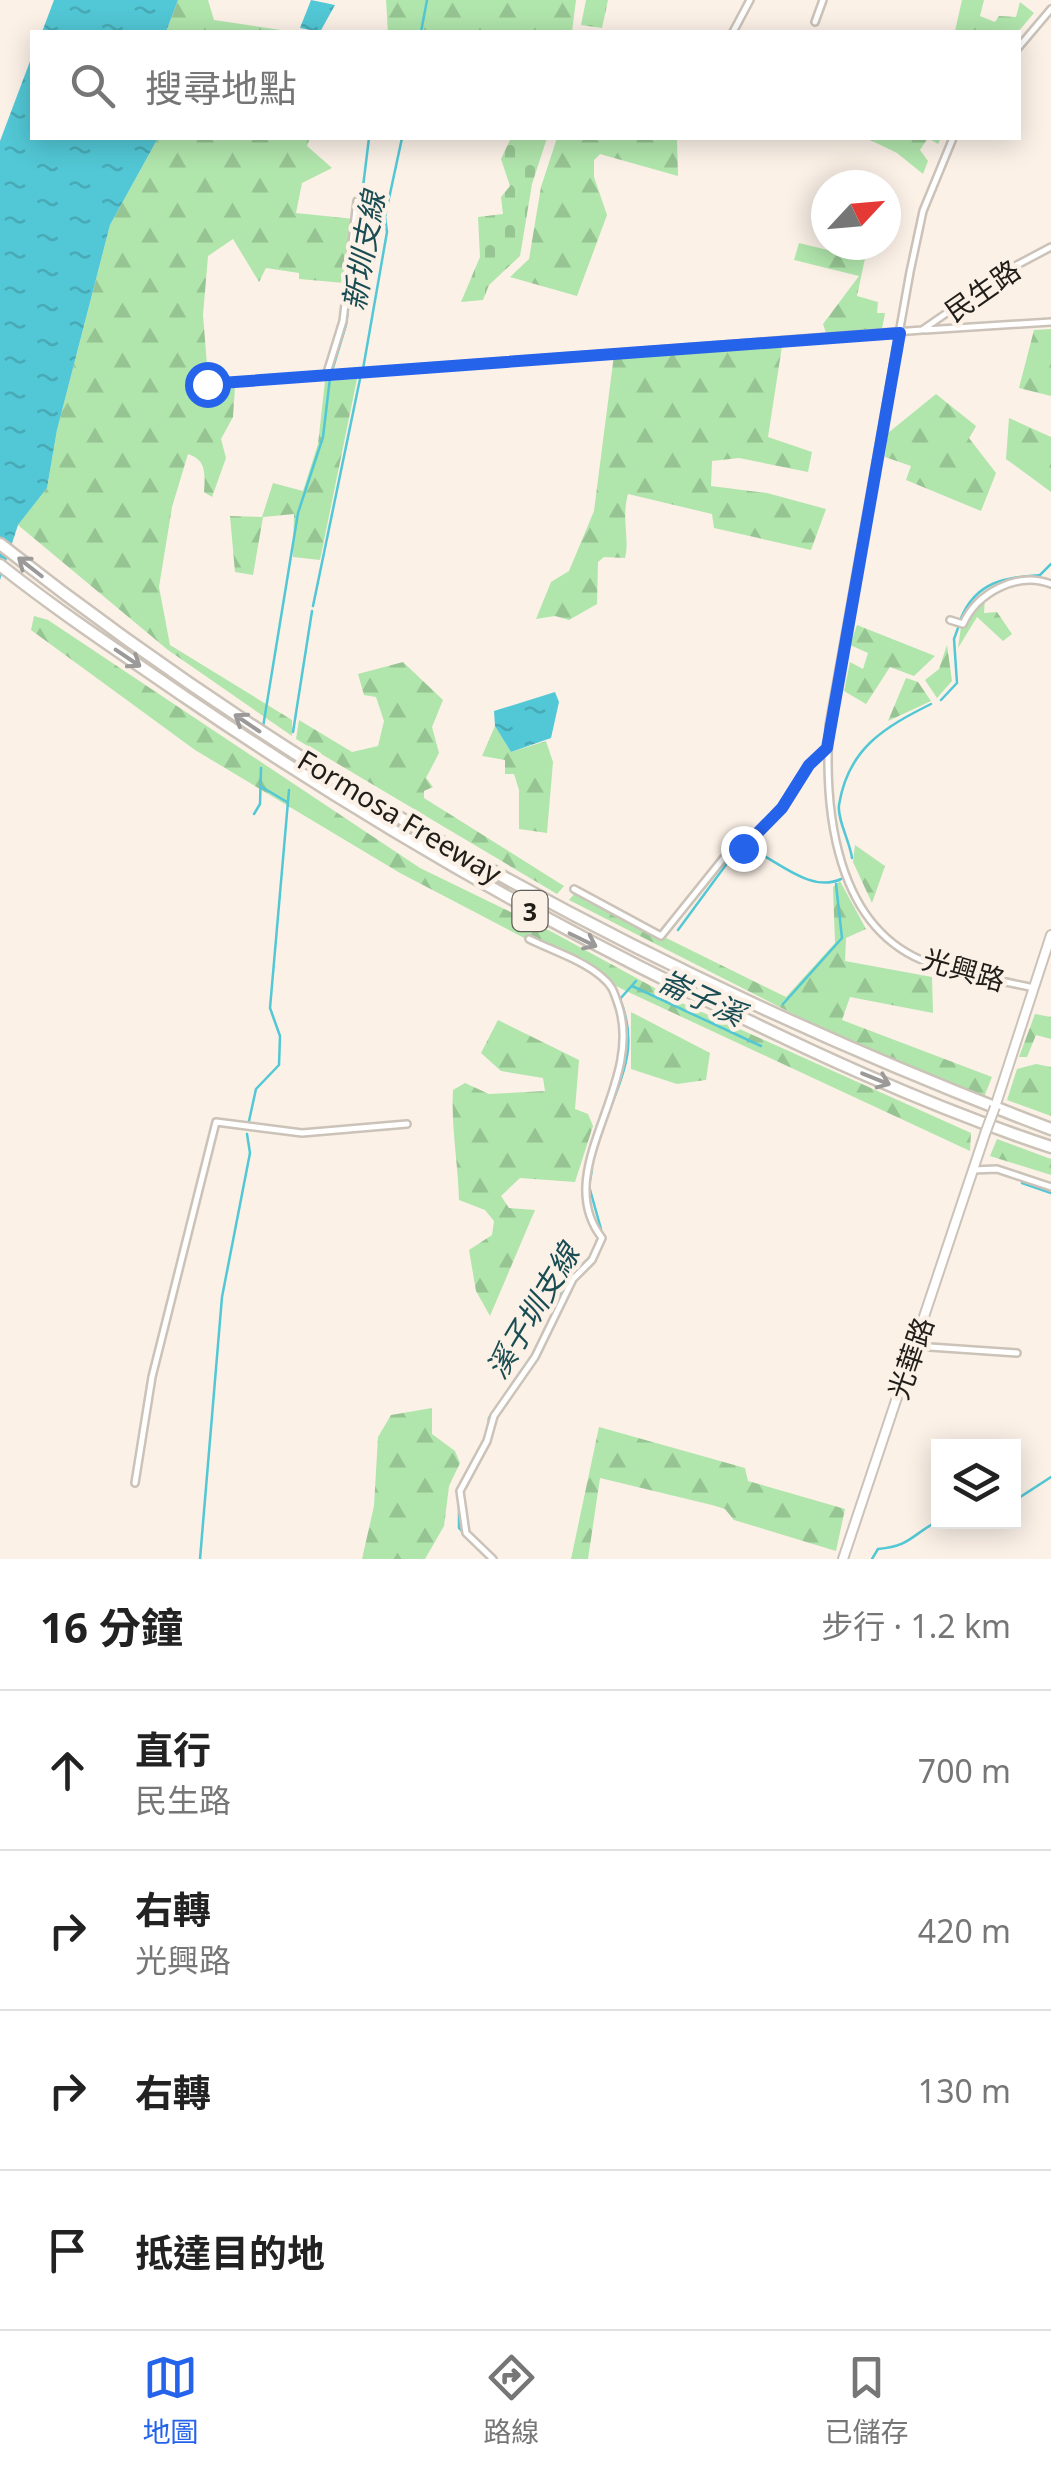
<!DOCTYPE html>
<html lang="zh-TW">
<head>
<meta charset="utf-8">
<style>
	:root { --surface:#fff; --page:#f6f6f6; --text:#222; --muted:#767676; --line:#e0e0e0; --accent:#2563eb }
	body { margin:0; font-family:"Noto Sans","Noto Sans TC",sans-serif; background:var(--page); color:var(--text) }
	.controls { position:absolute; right:30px; bottom:30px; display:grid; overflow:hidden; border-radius:0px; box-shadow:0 5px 25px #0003 }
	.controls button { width:90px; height:90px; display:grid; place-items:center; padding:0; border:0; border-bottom:2px solid var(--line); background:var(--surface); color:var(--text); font:50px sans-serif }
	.compass { position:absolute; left:811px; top:170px; width:90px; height:90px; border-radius:50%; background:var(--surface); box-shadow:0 5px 25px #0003; rotate:64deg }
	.stop { position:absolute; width:30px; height:30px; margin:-22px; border:8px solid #2563eb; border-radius:50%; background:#fff }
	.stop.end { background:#2563eb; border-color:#fff; box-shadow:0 2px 10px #0008 }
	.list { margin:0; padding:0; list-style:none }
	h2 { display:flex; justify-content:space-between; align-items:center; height:130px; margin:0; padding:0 40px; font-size:42px }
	h2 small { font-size:32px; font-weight:400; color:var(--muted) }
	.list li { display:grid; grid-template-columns:65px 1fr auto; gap:30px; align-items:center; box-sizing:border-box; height:160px; padding:0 40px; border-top:2px solid var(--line) }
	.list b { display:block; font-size:38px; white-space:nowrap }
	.list p { margin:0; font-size:32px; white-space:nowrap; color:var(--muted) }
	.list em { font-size:32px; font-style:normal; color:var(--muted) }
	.icon { flex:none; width:55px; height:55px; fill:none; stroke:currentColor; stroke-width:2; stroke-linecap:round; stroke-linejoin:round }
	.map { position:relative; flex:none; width:1051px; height:1559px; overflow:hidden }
	.search { position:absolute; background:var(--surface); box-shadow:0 5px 25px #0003; left:30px; right:30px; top:30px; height:110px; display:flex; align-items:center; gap:25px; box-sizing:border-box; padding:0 35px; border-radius:0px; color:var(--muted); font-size:38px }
	.sheet { height:770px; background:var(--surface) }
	nav { display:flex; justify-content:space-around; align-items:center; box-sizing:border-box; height:140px; border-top:2px solid var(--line); background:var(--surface); font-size:28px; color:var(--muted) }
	nav a { display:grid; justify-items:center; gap:5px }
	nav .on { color:var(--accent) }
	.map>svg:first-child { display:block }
	.forest { fill:url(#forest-firs) }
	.cemetery { fill:url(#cemetery-stones) }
	.water { fill:url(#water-ripples) }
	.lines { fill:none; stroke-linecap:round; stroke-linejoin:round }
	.stream { stroke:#52c7d5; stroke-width:2.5 }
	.street-casing { stroke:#cbc2b8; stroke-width:10 }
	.secondary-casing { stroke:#cbc2b8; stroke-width:12 }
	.highway-casing { stroke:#cbc2b8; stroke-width:15 }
	.street { stroke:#fff; stroke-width:5 }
	.secondary { stroke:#fff; stroke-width:8 }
	.highway { stroke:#fff; stroke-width:10 }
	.secondary-bridge-casing { stroke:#cbc2b8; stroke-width:12; stroke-linecap:butt }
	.secondary-bridge { stroke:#fff; stroke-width:8 }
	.oneway { stroke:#9b9a98 }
	.route { stroke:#2563eb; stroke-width:12 }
	.labels { text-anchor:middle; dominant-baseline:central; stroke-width:9; stroke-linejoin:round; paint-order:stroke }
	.shield { fill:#fbf1e7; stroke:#625d58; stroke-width:2.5 }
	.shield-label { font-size:25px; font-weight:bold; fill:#211e1a }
	.street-label { font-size:28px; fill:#211e1a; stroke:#fbf1e7 }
	.water-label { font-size:30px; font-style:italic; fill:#1a4d53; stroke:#fbf1e7 }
</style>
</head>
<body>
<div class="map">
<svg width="1051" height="1559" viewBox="0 0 1051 1559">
	<defs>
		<pattern id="forest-firs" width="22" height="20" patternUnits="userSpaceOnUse" patternTransform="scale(2.5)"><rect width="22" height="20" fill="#b0e5ac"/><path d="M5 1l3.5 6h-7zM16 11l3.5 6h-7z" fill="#97c493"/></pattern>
		<pattern id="cemetery-stones" width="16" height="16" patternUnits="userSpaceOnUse" patternTransform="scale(2.5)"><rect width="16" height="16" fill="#b0e5ac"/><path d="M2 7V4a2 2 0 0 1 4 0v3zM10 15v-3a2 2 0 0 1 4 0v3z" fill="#97c493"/></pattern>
		<pattern id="water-ripples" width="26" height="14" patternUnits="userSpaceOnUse" patternTransform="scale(2.5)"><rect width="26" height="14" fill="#52c7d5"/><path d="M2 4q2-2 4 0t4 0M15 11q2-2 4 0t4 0" fill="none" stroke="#47aab6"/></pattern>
	</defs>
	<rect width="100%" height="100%" fill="#fbf1e7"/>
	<path class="forest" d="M178,0h30l6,20 80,12h-128z
		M386,0h190l-4,32h-184z
		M962,0h22l-4,16 15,6 4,-6 17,1 4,-15 14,11 -16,19h-58l-5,-1z
		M158,138h152l-3,8 25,22 -30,15 -6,30 58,6 -9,64 -46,-4v-6l-33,-5 -7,14 -26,-43 -25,17 -5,59 6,75 26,-3 -2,30 -12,22 5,19 -14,39 -8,-5c1,-17 3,-32 -16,-38l-16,53 -13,80 11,58 122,75v16l-124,-86 -150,-125 29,-37 10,-58 53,-205z
		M557,138l120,2 1,36 -78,-22 -6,6v17l13,38 -30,81 -67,-19 19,-18 12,-72z
		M866,138h75l-3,6 -10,-6 -8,12 8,11 -5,13 -26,-21z
		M799,243l37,9 2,-7 29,4 -10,47 21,6 -1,11h8l-3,16 -56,4 -3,-9 36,-48 -65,-16z
		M1051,329v67l-32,-8 15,-58z
		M782,346l-14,91 44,15 -4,20 -69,-14 -27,3 -1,25 56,7 59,16 -15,41 -97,-22 -2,-14 -84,-20c-7,26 2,44 -3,64l-21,-1 -6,5 -1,42 -28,16 -14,-4 -19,3 15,-37 18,-11 25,-60 20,-156z
		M357,379l-37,181 -27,-3 1,-43 -31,3 -10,58 -18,-3 -5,-56 32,1 11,-34 30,8 15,-47 7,-63z
		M936,394l40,32 -7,12 27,35 -15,38 -75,-31 5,-14 -26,-9 3,-24z
		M1009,418l42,19v55l-45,-33z
		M985,598l-1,15 13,-1 15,22 -9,7 -26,-24 -19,31 3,-21z
		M34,616l14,4 372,248 134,65 130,71 287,129 -1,18 -344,-160 -226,-118 -205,-123 -164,-120z
		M857,625l78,31 -21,20 -24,-9 -24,37 -22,-13 6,-29 13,7 5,-16 -18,-8z
		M947,645l5,36 -15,17 -12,-18 14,-11z
		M403,662l40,38 -11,27 7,26 -13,25 7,9 -9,4v7l140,88 -7,8 -261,-155 3,-19 53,32 26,-6 6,-25 -8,-24 -12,-2 -6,-21z
		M906,678l12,4 13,19 -43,20z
		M495,726l16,26 35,-11 7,21 -6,71 -28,-4v-39l-5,-16h-9v-14l-23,-4z
		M855,845l30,21 -13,37 -19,-41z
		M840,881l26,48 -20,9 -1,23 87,16 1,36 -83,-16 -8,23 150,57 -8,20 -169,-72 -246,-125 6,-7 211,104 49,-54 -2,-56z
		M631,1012l79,41 -4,27 -29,4 -46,-15z
		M1035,1014l16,3v22l-15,-4 -9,22h-8z
		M498,1020l81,40 -4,49 13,5 5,12 -18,56 -55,-4 -19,18 8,12 26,2 -45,106 -14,-25 -7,-41 23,-15 2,-14 -9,-11 -26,-10c-1,-38 -8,-72 -6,-110l12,-7 24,11 56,-3 -2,-13 -42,-7 -20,-18z
		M1036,1064l15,3v49l-44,-16 10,-31z
		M997,1139l54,20v16l-61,-19z
		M432,1408v26l23,17 5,12 -11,23 -5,40 -19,33h-63l12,-53 4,-69 13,-22z
		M599,1427l146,41 3,13 97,28 -9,42 -102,-31 -9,-11 -13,-4 -112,-27 -12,81h-17z"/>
	<path class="cemetery" d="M586,0h22l-6,28 -21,-3z
		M511,138h36l-15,46 -12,72 -31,29 -6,15 -22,2 19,-45 -2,-40 25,-3 -2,-17 9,-11 -9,-27z"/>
	<path class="water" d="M54,0h124l-12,32h-124z
		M311,0l24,5 -15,27 -20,-4z
		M32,56v82h126l-48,87 -53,205 -10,58 -29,37 -18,55v-439z
		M555,692l4,10 -8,36 -40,14 -16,-26 -1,-15z"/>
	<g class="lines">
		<path class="stream" d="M421,32l6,-32
			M363,369l24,-137 -2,-15 17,-79
			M332,371l14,-46 23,-187
			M313,606l47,-227
			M961,618c16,-37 43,-40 79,-43l11,-11
			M941,700l16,-17 -3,-44 4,-11
			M263,727l35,-214 25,-76 7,-59
			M293,732l19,-121
			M260,786l27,16
			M254,814l6,-10 1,-36
			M852,858c-2,-16 -15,-39 -13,-53 9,-57 46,-78 92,-101
			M678,930l50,-68 27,-11c25,12 57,42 86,28
			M632,986l129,60
			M783,1004l59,-66 -6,-54
			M611,1106c16,-39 25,-67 9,-107l16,-18
			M249,1121l7,-32 23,-24 1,-29 -10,-28 19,-218
			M592,1169l-3,17 12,43
			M1022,1183l29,10
			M550,1320l17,-40 25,-25 5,-15
			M488,1427l1,-9 44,-64
			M1014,1501l37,-24
			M459,1503v25l14,15
			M200,1559l22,-262 28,-144 -3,-19
			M872,1559l6,-10c33,-3 33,-14 60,-28"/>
		<defs>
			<path id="street" d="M815,22l8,-22
				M733,32l17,-32
				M1018,48l33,-39
				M953,138l-30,73 -13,61 -81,454c-5,85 6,203 100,237 33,12 70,17 105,25
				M925,330l126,-8
				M326,376l17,-55 14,-120
				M198,391l9,-7 715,-54 93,-64 36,-19
				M950,620l13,4c14,-31 54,-53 88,-40
				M574,889l87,47 65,-81 17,-7 39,-40 27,-43 16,-15
				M973,1170l24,-1 54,18
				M915,1346l102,7
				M135,1483l17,-106 64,-255 86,11 105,-9
				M493,1559l-27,-26 -6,-42 27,-50 7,-25 41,-59 38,-78 19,-19 10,-22c-53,-68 44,-153 16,-234 -4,-11 -5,-18 -15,-26 -20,-18 -50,-27 -74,-39"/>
			<path id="secondary" d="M995,1107l56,-172
				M843,1559l143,-428"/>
			<path id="highway" d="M0,544c317,250 674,442 1051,585
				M0,565c59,47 123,89 185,132 160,109 324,206 497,291 120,60 242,117 369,159"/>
		</defs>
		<use href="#street" class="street-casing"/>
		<use href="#secondary" class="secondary-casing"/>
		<use href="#highway" class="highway-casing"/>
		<use href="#street" class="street"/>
		<use href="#secondary" class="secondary"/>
		<use href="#highway" class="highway"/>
		<defs>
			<path id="secondary-bridge" d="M986,1131l9,-24"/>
		</defs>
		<use href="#secondary-bridge" class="secondary-bridge-casing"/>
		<use href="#secondary-bridge" class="secondary-bridge"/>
	</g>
	<defs><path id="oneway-shaft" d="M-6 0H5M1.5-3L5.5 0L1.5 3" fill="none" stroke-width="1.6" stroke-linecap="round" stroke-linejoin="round" transform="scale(2.5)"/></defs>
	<g class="oneway">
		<use href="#oneway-shaft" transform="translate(30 567) rotate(-142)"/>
		<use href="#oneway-shaft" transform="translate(128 658) rotate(34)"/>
		<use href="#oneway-shaft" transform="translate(247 723) rotate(-146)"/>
		<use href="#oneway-shaft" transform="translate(583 940) rotate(26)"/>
		<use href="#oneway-shaft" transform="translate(876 1079) rotate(22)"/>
	</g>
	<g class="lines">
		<path class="route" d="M207,384l693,-51 -73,415 -18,17 -27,43 -39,40"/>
	</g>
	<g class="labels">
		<rect class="shield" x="512.5" y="891" width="35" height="40" rx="8"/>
		<g class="shield-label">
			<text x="530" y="911">3</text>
		</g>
		<g class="street-label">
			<text transform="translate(982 290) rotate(-35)">民生路</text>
			<text transform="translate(400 816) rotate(31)">Formosa Freeway</text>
			<text transform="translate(964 969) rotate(16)">光興路</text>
			<text transform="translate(910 1358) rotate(-71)">光華路</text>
		</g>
		<g class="water-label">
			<text transform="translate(363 251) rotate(-80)">新圳支線</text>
			<text transform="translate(702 997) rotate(25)">崙子溪</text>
			<text transform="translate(532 1311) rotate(-59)">溪子圳支線</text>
		</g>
	</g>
</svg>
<div class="controls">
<button><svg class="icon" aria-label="layers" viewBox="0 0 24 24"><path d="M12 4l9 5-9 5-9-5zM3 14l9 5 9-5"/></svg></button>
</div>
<svg class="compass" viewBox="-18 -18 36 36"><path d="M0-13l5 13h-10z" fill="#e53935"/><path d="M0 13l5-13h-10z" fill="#767676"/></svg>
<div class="stop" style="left:207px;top:384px"></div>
<div class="stop end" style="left:743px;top:848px"></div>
<div class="search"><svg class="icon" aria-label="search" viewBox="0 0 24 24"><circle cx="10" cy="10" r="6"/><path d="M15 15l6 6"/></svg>搜尋地點</div>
</div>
<section class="sheet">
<h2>16 分鐘<small>步行 · 1.2 km</small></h2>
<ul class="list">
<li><svg class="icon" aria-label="ahead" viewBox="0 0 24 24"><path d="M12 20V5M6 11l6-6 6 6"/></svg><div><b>直行</b><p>民生路</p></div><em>700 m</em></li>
<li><svg class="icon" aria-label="right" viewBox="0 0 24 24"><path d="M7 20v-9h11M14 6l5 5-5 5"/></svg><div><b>右轉</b><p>光興路</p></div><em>420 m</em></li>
<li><svg class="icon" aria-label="right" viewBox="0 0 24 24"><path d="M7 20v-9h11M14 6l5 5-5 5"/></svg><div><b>右轉</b></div><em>130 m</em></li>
<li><svg class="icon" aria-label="arrive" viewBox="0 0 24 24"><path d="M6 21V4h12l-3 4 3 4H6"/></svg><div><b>抵達目的地</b></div></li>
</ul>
</section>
<nav>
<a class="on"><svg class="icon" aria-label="map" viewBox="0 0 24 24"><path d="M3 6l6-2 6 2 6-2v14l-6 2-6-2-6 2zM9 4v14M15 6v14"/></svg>地圖</a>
<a><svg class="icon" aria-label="directions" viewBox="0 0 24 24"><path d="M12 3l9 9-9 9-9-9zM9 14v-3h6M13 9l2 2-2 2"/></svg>路線</a>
<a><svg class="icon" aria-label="saved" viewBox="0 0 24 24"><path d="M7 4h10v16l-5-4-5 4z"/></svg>已儲存</a>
</nav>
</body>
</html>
